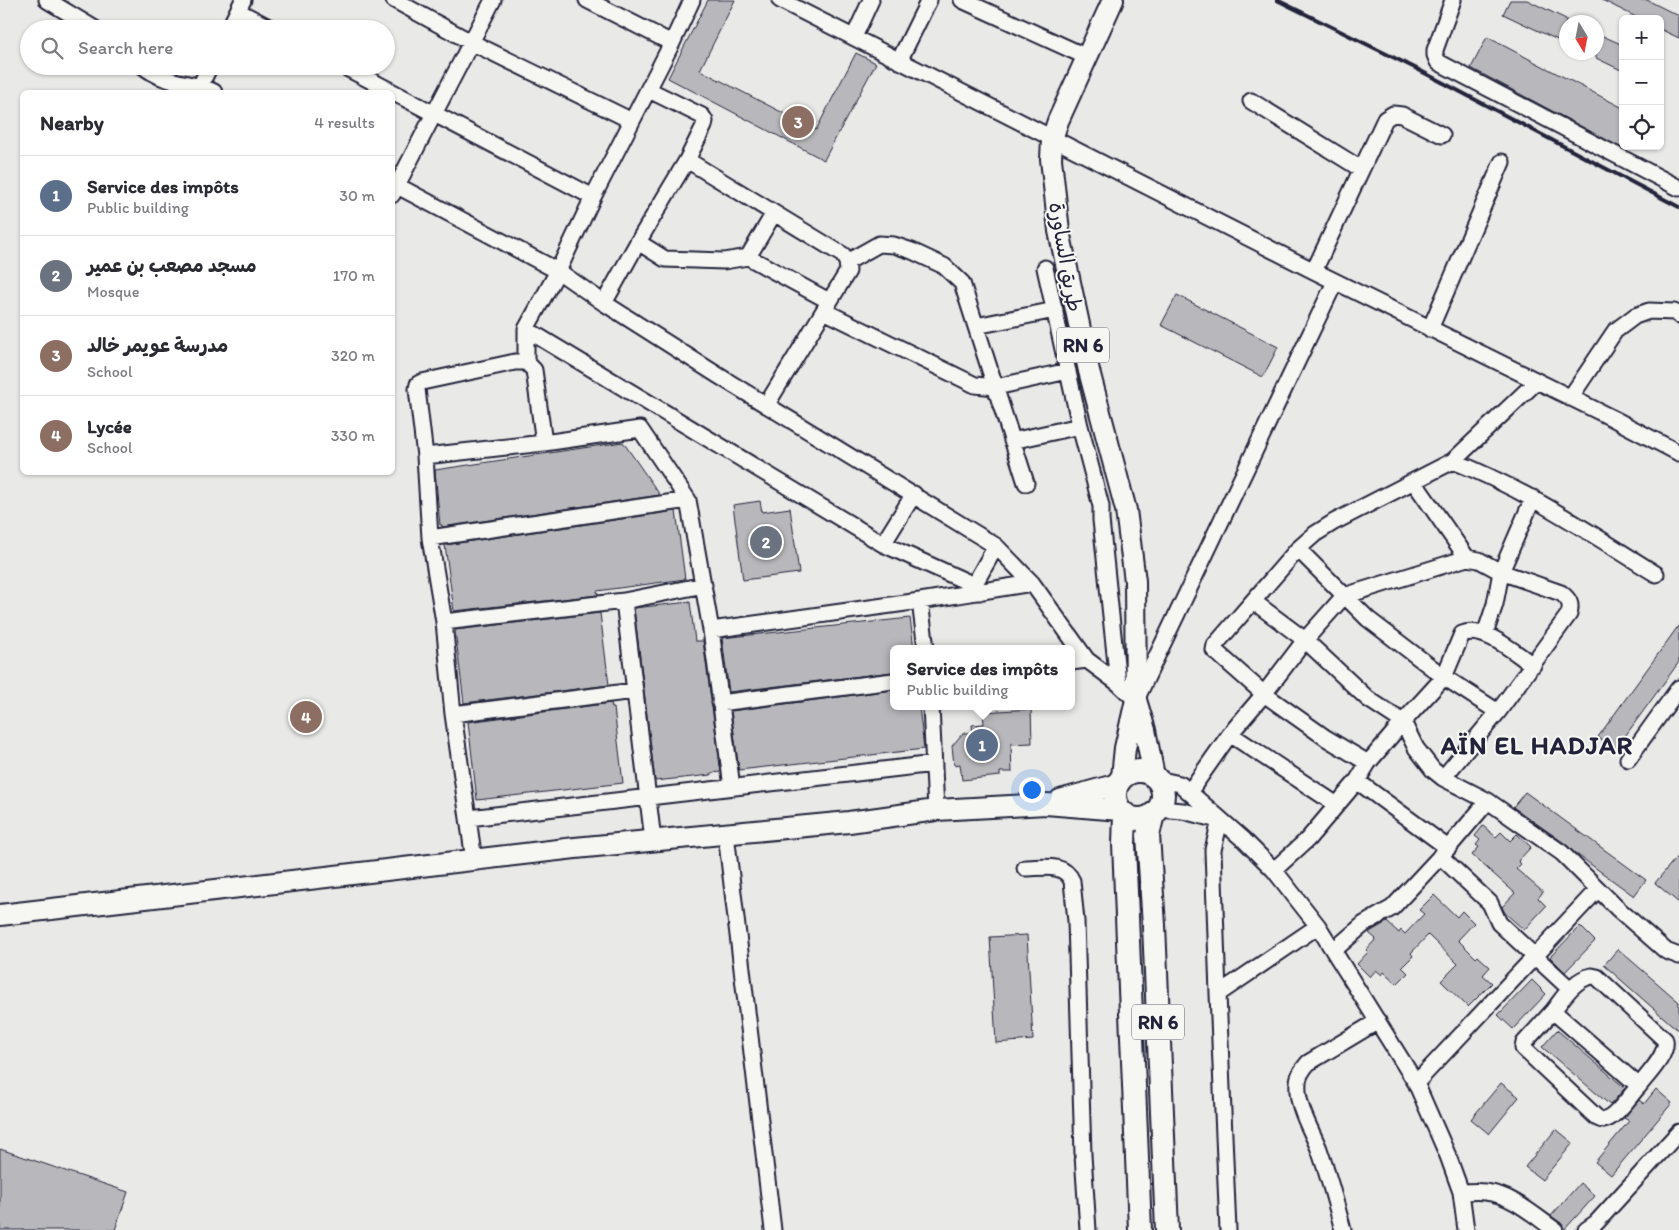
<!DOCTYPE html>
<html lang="en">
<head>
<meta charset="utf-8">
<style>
	:root { --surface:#fff; --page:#f2f2f3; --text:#2b2b33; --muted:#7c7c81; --line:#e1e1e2; --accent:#0b8043 }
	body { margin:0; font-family:Itim,"Playpen Sans Arabic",sans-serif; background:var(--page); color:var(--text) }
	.controls { position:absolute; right:15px; top:15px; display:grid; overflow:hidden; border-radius:8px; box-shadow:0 1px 4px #0004 }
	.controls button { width:45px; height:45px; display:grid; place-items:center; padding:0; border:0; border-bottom:1px solid var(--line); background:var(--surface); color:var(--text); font:25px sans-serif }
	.compass { position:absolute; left:1559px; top:15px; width:45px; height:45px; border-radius:50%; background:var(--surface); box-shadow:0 1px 4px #0004; rotate:170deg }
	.you { position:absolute; left:1031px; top:789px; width:18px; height:18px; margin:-12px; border:4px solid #fff; border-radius:50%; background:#1a73e8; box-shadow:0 0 0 8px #1a73e833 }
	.badge { display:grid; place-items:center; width:32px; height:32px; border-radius:50%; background:var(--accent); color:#fff; font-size:16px; font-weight:700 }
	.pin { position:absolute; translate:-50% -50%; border:2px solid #fff; box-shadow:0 1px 5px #0006 }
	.popup { position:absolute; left:890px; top:645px; width:185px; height:65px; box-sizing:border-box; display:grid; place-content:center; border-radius:8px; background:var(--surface); filter:drop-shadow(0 1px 4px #0005); font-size:16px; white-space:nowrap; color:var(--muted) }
	.popup b { font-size:19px; color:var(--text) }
	.popup::after { content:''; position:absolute; left:50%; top:100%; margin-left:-10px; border:10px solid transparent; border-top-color:var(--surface) }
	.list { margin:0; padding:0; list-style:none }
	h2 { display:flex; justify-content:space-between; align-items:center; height:65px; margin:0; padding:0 20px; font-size:21px }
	h2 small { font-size:16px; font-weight:400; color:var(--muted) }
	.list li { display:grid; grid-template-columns:32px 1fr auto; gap:15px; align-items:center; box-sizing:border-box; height:80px; padding:0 20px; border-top:1px solid var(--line) }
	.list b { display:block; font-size:19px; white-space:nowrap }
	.list p { margin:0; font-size:16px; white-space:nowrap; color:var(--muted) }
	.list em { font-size:16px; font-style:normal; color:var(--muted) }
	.icon { flex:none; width:28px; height:28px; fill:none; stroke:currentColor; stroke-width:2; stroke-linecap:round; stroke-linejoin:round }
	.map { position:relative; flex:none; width:1679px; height:1230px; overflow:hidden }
	.search { position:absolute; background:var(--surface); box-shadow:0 1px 4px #0004; left:20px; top:20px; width:375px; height:55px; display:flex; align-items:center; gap:12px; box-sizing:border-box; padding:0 18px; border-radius:28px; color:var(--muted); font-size:19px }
	.panel { position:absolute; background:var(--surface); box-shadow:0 1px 4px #0004; left:20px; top:90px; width:375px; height:385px; border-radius:8px }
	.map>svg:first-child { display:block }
	.building { fill:#b8b8bc; stroke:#22223b }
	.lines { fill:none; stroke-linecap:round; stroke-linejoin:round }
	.minor-casing { stroke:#22223b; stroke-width:19 }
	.major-casing { stroke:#22223b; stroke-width:24 }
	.highway-casing { stroke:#22223b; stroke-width:26 }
	.minor { stroke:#f6f6f2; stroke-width:15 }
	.major { stroke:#f6f6f2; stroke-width:20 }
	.highway { stroke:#f6f6f2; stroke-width:22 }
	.rail { stroke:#22223b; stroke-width:4 }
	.labels { text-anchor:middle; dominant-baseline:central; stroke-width:4; stroke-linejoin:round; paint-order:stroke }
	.shield { fill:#f6f6f2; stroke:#626272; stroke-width:1 }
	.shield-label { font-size:20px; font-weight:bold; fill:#22223b }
	.street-label { font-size:21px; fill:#22223b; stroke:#f6f6f2 }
	.district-label { font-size:26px; font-weight:bold; letter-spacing:1px; fill:#22223b; stroke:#f6f6f2 }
</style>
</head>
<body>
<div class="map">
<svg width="1679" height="1230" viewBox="0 0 1679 1230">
	<rect width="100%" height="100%" fill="#e9e9e7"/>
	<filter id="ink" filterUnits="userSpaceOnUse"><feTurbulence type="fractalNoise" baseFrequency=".02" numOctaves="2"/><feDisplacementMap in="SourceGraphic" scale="10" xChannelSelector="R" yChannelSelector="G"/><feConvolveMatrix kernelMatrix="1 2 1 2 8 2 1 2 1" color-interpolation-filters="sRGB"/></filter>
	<g filter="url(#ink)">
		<path class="building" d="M708,0h27l-35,70 116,60 40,-77 20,10 -52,97 -156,-82z
			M1510,0h17l39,19v25l-63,-30z
			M1602,0h45l32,16v22l-19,-9v-10h-20z
			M1596,33l27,12v26l-27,-13z
			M1487,37l136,71v34l-3,5 -149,-79z
			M1177,295l101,52 -15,30 -102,-52z
			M623,442l37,53 -218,32v-2h-2l-5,-55z
			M760,501l2,11 28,-4 9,65 -56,7 -10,-75z
			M676,511l9,68 -88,12 1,4 -144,16 -9,-66z
			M690,602l5,39h8l18,131 -10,1v2l-56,6 -21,-173z
			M600,613l9,72 -145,18 -9,-73z
			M910,618l4,31h-21v23l-164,20 -7,-54z
			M1679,625v37l-64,88 -17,-13z
			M893,690v16h26l5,43 -185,21 -8,-59z
			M611,703l1,5h2l9,75 -146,17 -9,-78z
			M1031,709l1,34 -21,1 1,28h-12v4l-38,4 -2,-16 -6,1 -2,-19 11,-13h10l-1,-8 12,-1 -1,-12z
			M1525,792l121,88 -12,16 -59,-43 -8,-8 -54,-38z
			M1483,826l13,11 5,-5 9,9 7,-7 14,13 -13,14 3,3 -5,5 27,23 -5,6 8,8 -22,24 -19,-17 -3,-6 13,-14 -43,-38 7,-8 -3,-2 4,-5 -5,-4z
			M1679,854v49l-24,-20z
			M1434,895l23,22 5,-6 12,12 -16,17 18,18 2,-2 12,11 -7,8 9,8 -24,24 -27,-26 17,-17 -30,-29 -17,18 2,3 -11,11 6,6 -11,11 -13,-12 -2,3 -6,-5 -6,7 -13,-13 11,-12 -2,-2 10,-11 -7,-6 4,-3 14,-8 12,11 2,-3 4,4 19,-20 -5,-4z
			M1580,926l15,15 -30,31 -15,-15z
			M1027,935l6,105 -37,3 -6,-106z
			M1618,949l61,53v29l-75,-66z
			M1532,980l14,14 -33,35 -15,-14z
			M1557,1030l68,58 -15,17 -68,-58z
			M1501,1083l18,14 -30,37 -18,-15z
			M1656,1089l16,14 -61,72 -16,-13 34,-41 -5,-3 15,-18 5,4z
			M1556,1129l17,14 -31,37 -17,-13z
			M0,1149l128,43 -13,38h-115z
			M1580,1183l15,13 -31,34 -3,-7 -10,-7z"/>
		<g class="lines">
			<defs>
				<path id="minor" d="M47,0l48,29
					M394,0l77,42 161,79
					M587,0l85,43
					M780,0l534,271 300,148 65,34
					M962,0l125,57
					M1453,0l-18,50v5l3,7 241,126
					M238,11l34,18
					M229,29l14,-29
					M854,37l17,-37
					M899,61l30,-61
					M143,66c25,20 45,14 71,26
					M343,66l250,131
					M200,86l10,-20
					M649,90l53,26 3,5 -1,5 -17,34
					M1251,101l110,68
					M392,183l166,88 46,32 115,73 277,170 36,37 55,77 31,23 18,17 199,-418
					M392,195l101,-195
					M638,242l27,17 59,2 24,-4 81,44
					M748,257l26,-44
					M847,262l32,-18 15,1 18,6 32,15 18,17 64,200
					M1045,268l35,158 21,80v14l17,163
					M1314,271l71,-152 8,-5 9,1 40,20
					M604,303l34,-61 49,-82 156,95 4,7 1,9 -81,133
					M824,311l151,74 21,2 72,-16
					M976,326l79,-16
					M526,329l357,215 91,41 6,7
					M1430,329l72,-167
					M526,362v-33l32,-58 35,-74 79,-154 20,-43
					M1570,398l45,-67 20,-15 14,-5 25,1 5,3
					M1012,441l68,-15
					M425,456l119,-13
					M1453,461l84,-80
					M1414,482l53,76
					M430,538l258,-38
					M883,544l31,-50
					M1298,549l70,70 76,58 54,35
					M974,585l22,-39
					M624,601l29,239
					M920,601l6,48
					M1253,601l52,39 63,59 35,23 13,26 17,22 10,8 45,23 74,52 55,55 49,43 13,5
					M444,622l180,-21 80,-16
					M711,630l209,-29 112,-18
					M1485,634l10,-30 6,-32 32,-74
					M1071,662l16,-2
					M720,703l173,-22
					M931,706l5,104
					M453,714l181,-23
					M1230,734l107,71
					M1628,759l51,-71
					M1368,763l-42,-25 -62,-44 -50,-44 1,-5 83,-96 17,-15 19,-12 119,-61c72,28 137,72 203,113
					M1157,779l23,5 64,56 30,30 44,56 98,157 32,73 13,36 5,38
					M1357,781l91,67
					M1190,791l40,-57 34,-40 41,-54 39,-44 123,-38 12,2 22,12 60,21c8,6 11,11 8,21l-71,98 -55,66
					M1158,809l25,2 35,9
					M469,818l465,-54
					M1220,820l-7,30 5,144 10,236
					M726,834l47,396
					M1440,856l50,47 9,20 71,66
					M474,860l-21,-146 -9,-92 -14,-84 -5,-82 -8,-67 1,-5 4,-2 93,-20h11l8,8 10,73 96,-14 48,71 23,130 21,157
					M1025,868c17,0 39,-6 47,13l4,40 7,234 5,75
					M1274,870l34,-31 49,-58 11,-18 35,-41 41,-45 18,-43c22,-9 53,19 71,31
					M1334,950l30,-26 28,-16 56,-60 40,-47
					M1592,976l5,1 68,63c3,15 -18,35 -26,46l-86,-75c10,-13 21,-32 39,-35z
					M1218,994l100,-68
					M1553,1011l-29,32 -1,5 70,66c3,3 6,6 11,6 11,-1 27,-26 35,-34
					M1416,1083l182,-194
					M1461,1192c8,0 16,-1 24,0 26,2 50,24 70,38
					M1343,1230c-7,-27 -15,-55 -24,-81 -8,-20 -23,-43 -21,-66 0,-8 5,-14 10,-20l70,-42
					M1586,1230l10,-7 83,-91"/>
				<path id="major" d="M1113,0l-55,121 -6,18 -1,20 8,72 30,140 37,139 9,71 1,119 -11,48 -3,29
					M1136,700l9,30 9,46
					M1060,800l58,-16
					M0,915l575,-67 274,-26 87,-12 110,-6 74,6"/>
				<path id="highway" d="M1115 795a24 24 0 1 1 48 0a24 24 0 1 1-48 0Z
					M1125,814l-1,30 16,386
					M1153,814l-5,21 6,90 13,305"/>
			</defs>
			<use href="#minor" class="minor-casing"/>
			<use href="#major" class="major-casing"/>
			<use href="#highway" class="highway-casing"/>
			<use href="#minor" class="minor"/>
			<use href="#major" class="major"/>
			<use href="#highway" class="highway"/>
			<path class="rail" d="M1277,0l140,69 262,138"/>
		</g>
	</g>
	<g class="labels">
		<g class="shield">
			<rect x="1057" y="327.5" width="52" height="35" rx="4"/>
			<rect x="1132" y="1004.5" width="52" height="35" rx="4"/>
		</g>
		<g class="shield-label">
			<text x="1083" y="345">RN 6</text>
			<text x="1158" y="1022">RN 6</text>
		</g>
		<g class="street-label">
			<text transform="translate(1066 257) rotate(80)">طريق الساورة</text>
		</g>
		<g class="district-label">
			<text x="1537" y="745">AÏN EL HADJAR</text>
		</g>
	</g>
</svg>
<div class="controls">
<button>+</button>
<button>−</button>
<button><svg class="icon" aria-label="locate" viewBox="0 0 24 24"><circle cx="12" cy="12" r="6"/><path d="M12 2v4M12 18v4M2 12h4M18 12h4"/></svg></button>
</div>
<svg class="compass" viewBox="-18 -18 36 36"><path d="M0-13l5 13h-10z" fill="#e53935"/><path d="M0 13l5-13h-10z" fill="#7c7c81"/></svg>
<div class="you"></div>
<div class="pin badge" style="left:982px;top:745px;background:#5c6f8a">1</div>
<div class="popup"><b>Service des impôts</b>Public building</div>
<div class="pin badge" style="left:766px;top:542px;background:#6b7280">2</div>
<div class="pin badge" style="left:798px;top:122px;background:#8d6e63">3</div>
<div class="pin badge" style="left:306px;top:717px;background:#8d6e63">4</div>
<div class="search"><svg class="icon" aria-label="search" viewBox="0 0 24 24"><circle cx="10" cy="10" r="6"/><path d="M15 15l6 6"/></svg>Search here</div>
<section class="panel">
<h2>Nearby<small>4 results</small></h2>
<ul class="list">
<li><span class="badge" style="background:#5c6f8a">1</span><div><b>Service des impôts</b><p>Public building</p></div><em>30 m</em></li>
<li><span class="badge" style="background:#6b7280">2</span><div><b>مسجد مصعب بن عمير</b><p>Mosque</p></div><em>170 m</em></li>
<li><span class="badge" style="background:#8d6e63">3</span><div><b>مدرسة عويمر خالد</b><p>School</p></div><em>320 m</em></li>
<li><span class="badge" style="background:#8d6e63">4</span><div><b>Lycée</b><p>School</p></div><em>330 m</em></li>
</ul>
</section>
</div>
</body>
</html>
